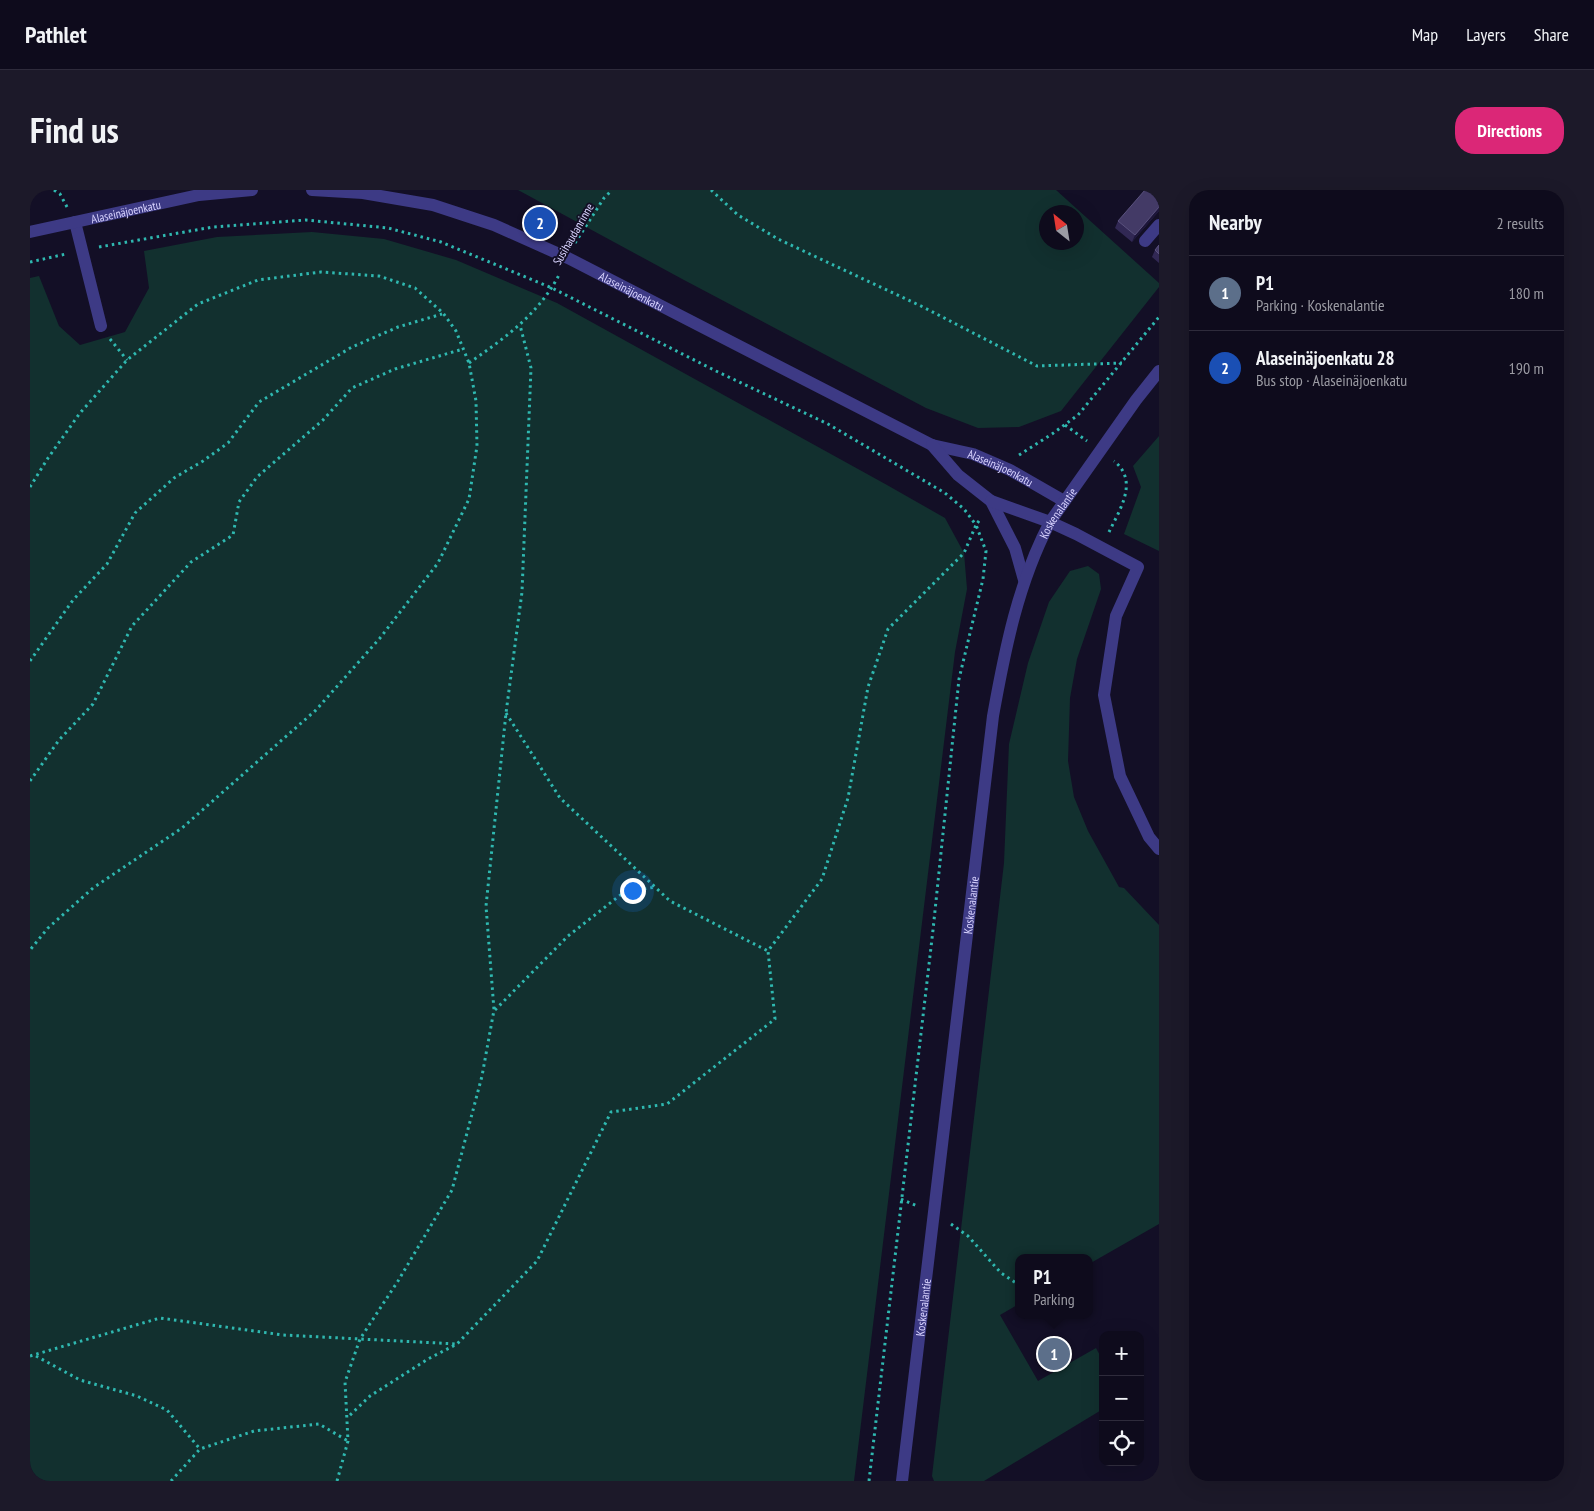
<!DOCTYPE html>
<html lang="en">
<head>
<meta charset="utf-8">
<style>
	:root { --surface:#0e0b1c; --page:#1c1929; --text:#f1f3f6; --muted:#9b9ba3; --line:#2e2b3b; --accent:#db2777 }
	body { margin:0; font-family:"PT Sans Narrow",sans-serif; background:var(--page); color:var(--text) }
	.controls { position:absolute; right:15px; bottom:15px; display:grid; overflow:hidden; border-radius:10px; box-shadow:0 5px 20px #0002 }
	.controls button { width:45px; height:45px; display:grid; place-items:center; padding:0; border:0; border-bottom:1px solid var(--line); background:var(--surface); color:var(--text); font:25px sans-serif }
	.compass { position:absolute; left:1009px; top:15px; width:45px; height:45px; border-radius:50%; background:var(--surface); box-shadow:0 5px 20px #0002; rotate:330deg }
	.you { position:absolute; left:602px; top:700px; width:18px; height:18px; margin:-12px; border:4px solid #fff; border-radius:50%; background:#1a73e8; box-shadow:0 0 0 8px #1a73e833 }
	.badge { display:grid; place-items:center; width:32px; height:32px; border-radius:50%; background:var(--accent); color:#fff; font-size:16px; font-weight:700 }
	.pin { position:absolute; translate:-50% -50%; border:2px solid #fff; box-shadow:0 1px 5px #0006 }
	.popup { position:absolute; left:985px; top:1064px; width:78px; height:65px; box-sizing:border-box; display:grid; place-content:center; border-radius:10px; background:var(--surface); filter:drop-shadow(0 1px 4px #0005); font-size:16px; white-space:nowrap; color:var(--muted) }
	.popup b { font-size:19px; color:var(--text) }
	.popup::after { content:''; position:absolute; left:50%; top:100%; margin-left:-10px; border:10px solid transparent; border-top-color:var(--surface) }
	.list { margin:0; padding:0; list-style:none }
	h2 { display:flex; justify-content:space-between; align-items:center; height:65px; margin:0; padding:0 20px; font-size:21px }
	h2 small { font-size:16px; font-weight:400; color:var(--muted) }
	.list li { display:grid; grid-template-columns:32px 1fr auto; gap:15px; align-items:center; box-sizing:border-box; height:75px; padding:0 20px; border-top:1px solid var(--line) }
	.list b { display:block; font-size:19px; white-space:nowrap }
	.list p { margin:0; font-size:16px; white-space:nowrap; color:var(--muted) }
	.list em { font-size:16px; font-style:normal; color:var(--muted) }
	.icon { flex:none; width:28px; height:28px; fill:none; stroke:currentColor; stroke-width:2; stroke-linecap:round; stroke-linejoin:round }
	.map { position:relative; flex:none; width:1129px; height:1291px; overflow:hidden; border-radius:20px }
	header { display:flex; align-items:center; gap:30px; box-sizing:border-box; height:70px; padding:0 25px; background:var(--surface); border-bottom:1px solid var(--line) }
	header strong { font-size:24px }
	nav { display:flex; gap:28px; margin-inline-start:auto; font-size:18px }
	.intro { display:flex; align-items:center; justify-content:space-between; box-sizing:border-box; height:120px; padding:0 30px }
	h1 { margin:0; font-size:35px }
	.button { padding:12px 22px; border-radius:20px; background:var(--accent); color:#fff; font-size:18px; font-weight:700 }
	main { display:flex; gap:30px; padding:0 30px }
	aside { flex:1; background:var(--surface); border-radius:20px; box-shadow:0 5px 20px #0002 }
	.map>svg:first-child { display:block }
	.green { fill:#12302f; fill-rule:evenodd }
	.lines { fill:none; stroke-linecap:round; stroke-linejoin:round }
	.path { stroke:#2fb8b0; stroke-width:3; stroke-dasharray:2.5 4; stroke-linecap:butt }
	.service { stroke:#3d3a85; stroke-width:12 }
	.tertiary { stroke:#3d3a85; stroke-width:12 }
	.wall { fill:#312854 }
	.shaded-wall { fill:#1d163a }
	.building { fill:#433a66; stroke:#5a527e }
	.labels { text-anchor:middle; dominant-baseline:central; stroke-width:4; stroke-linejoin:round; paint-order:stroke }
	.street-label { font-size:12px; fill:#d9d4ff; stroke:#130f26 }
</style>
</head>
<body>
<header>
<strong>Pathlet</strong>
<nav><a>Map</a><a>Layers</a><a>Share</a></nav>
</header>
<div class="intro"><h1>Find us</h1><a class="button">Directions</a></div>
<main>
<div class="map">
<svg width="1129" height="1291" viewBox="0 0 1129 1291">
	<rect width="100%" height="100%" fill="#130f26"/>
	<path class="green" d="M488,0h538l103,93v4l-98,124 -42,16 -41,1 -52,-20 -242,-128zM1016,22h30v30h-30z
		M282,42l72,7 72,21 101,43 330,182 58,33 19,35 3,36 -12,63 -101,829h-824v-1203l9,-2 20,50 21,19 45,-13 24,-44 -5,-37 73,-14z
		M1129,246v115l-35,-17 17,-47 -8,-21z
		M1058,376l11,8 2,15 -24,70 -7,39 -2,63 6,36 14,34 31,56 5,1 35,37v299l-70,40v-6h-70v46l-19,11 38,66 58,-33 7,13v48l-119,72h-50l-2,-5 72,-613 5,-119 19,-81 21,-61 21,-31z"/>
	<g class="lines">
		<path class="path" d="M24,0l6,4 7,13
			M681,0l27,25 40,24 145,68 114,59 85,-3
			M545,53l29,-45 8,-8
			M69,57l114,-20 93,-7 82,8 53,14 111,46 164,83 112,53 117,69 19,16 12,16 -12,28 -76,76 -20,58 -20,111 -26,81 -54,72 7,68 -108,85 -56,8 -74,149 -80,83 -29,15 -58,37 -22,21
			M0,72l36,-8
			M80,149l17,21
			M439,173c36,-25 71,-50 91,-90
			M1035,235l22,16
			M989,265l33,-21 26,-19 81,-98
			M0,297l18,-29 32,-45 47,-53 71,-56 60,-24 63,-8 58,4 36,12 28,25 13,18 13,32 7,38 1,45 -8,53 -31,64 -58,75 -64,72 -134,118 -89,60 -45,40 -18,22
			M1079,342c11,-23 30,-51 5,-71
			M0,471l43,-61 34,-36 28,-51 39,-35 29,-17 25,-18 31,-41 93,-55 46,-20 44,-13
			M476,523l54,85 110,103 98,50
			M0,591l29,-41 34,-36 39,-78 59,-64 42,-27 6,-33 18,-25 66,-57 29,-32 43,-19 68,-20
			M465,820l73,-74 55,-43 32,-6
			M871,1009l16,7
			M921,1034l17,12 33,37 18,12
			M0,1166l130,-38 123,17 174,9
			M6,1166l44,24 57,16 30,14 33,39
			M141,1291l29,-32 54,-18 65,-7 29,17
			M307,1291l11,-40 -3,-59 15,-43 38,-58 54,-91 30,-114 12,-66 -8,-104 20,-193 16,-121 9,-224 -11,-43
			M839,1291l64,-551 26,-251 24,-100 3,-28 -10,-26 5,-7"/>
		<path class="service" d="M45,32l26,104
			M1115,51l14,-16
			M1020,332l26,12 62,33 -22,49 -12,79 16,81 29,61 10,12"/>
		<g class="tertiary">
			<path id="s1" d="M282,0l51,3 70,12 61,20 74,33 364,187 41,9 37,16 54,31"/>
			<path id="s2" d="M0,42l169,-37 53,-5"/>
			<path d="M902,255l26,30 33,26 24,47 9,32"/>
			<path d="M961,311l59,21"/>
			<path id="s3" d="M872,1291l91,-765c12,-67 25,-133 57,-194l86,-122 23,-29"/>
		</g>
	</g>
	<path class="wall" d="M1129,10v11l-27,31 -17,-14 3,-7z
		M1129,55v18l-7,-6 3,-7z"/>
	<path class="shaded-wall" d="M1129,17v4l-27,31 3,-7z"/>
	<path class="building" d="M1115,0h3l11,10v7l-24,28 -17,-14z
		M1129,55v9l-4,-4z"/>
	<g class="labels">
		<g class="street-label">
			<text stroke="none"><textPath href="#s2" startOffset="98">Alaseinäjoenkatu</textPath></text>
			<text transform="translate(543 44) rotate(-60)">Susihaudanrinne</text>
			<text stroke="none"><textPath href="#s1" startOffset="339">Alaseinäjoenkatu</textPath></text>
			<text stroke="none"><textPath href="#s1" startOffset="749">Alaseinäjoenkatu</textPath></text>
			<text stroke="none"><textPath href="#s3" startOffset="985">Koskenalantie</textPath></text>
			<text stroke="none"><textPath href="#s3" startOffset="580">Koskenalantie</textPath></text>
			<text stroke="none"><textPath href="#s3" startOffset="175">Koskenalantie</textPath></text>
		</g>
	</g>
</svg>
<div class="controls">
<button>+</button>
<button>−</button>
<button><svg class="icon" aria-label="locate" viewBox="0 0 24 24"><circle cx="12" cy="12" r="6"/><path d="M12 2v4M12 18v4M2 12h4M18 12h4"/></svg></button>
</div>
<svg class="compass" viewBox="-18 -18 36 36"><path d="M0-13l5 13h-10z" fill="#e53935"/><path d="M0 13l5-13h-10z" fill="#9b9ba3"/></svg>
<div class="you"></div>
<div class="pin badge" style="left:1024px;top:1164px;background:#5c6f8a">1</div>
<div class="popup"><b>P1</b>Parking</div>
<div class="pin badge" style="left:510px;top:33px;background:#1a4fb4">2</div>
</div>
<aside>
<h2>Nearby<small>2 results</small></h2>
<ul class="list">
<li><span class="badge" style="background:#5c6f8a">1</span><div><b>P1</b><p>Parking · Koskenalantie</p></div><em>180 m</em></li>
<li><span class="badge" style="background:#1a4fb4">2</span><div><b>Alaseinäjoenkatu 28</b><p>Bus stop · Alaseinäjoenkatu</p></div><em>190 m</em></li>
</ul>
</aside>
</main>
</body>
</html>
